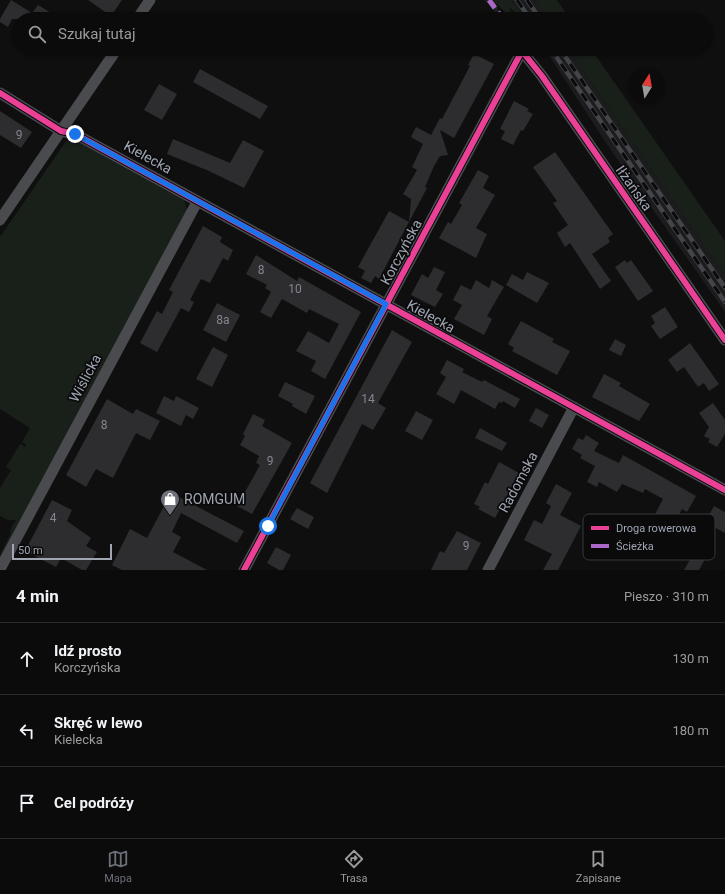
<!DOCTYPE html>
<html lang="pl">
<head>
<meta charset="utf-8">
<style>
	:root { --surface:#0b0b0c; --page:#19191a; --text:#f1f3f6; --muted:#9a9b9d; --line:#2b2b2d; --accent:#6d7079 }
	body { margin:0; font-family:Roboto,sans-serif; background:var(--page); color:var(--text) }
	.compass { position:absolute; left:629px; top:68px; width:36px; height:36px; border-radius:50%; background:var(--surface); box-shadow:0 1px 3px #0004; rotate:11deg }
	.scale { position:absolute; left:12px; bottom:10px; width:100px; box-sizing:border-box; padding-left:4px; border:2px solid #9fa5b2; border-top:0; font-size:11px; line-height:14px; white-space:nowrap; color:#9fa5b2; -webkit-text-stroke:3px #0a0a0b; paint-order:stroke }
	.stop { position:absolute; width:12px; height:12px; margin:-9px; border:3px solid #1a73e8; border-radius:50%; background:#fff }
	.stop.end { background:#1a73e8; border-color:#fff; box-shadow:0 1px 4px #0008 }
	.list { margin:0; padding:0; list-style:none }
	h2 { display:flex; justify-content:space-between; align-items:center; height:52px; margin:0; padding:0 16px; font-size:17px }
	h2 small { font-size:13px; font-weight:400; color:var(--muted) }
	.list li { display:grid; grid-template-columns:26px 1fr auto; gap:12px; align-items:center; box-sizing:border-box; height:72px; padding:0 16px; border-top:1px solid var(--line) }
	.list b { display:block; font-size:15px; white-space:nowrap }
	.list p { margin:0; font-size:13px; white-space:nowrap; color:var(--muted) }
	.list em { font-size:13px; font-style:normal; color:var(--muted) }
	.icon { flex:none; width:22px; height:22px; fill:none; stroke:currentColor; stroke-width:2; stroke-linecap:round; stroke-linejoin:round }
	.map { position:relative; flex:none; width:725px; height:570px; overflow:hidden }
	.search { position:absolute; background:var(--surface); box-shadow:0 1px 3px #0004; left:12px; right:12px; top:12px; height:44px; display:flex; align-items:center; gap:10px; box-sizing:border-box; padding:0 14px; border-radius:22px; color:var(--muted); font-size:15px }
	.sheet { height:268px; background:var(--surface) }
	nav { display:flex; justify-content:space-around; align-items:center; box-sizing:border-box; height:56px; border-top:1px solid var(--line); background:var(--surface); font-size:11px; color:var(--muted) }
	nav a { display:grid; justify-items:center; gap:2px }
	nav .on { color:var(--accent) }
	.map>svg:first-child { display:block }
	.built { fill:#1c1c1e }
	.green { fill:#19201a }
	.building { fill:#2d2d2f }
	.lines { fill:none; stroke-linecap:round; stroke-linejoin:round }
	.street { stroke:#4a4b4f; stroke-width:11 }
	.rail-casing { stroke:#444549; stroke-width:4.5 }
	.rail { stroke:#0a0a0b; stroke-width:3; stroke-dasharray:9; stroke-linecap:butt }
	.quiet { stroke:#ac68c9; stroke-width:5; stroke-dasharray:10 5; stroke-linecap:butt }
	.cycleway-casing { stroke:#0a0a0b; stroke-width:8 }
	.cycleway { stroke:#ea4096; stroke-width:6 }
	.route { stroke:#1a73e8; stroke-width:5 }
	.labels { text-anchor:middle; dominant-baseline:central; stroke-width:3.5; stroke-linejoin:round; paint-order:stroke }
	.number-label { font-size:12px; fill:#828791 }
	.street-label { font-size:14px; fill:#9fa5b2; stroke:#0a0a0b }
	.poi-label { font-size:14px; fill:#9fa5b2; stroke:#0a0a0b; text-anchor:start }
	.key { fill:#0a0a0b; stroke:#37383d; stroke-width:1 }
	.key-label { font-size:11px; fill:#9fa5b2 }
</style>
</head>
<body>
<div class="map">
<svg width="725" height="570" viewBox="0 0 725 570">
	<rect width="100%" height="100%" fill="#0f0f10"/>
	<path class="built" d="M511,0h23l13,19h-22z
		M545,49h23l157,227v36l-117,-166z"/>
	<path class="green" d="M484,0h27l14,19h-3l-13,-12 6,12h-3l-16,-16 5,16z
		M534,0h23l13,19h-23z
		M568,49h23l134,192v35z
		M69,137l113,62 3,3 2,9 -187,351v-7l11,-22 -1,-3 6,-10h-8l-8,-4v-28l11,-18 -5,-3 14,-23 5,3 1,-2 -4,-3 8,-14 -30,-19v-172z"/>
	<path class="building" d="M11,0l21,13 6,-8 23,14h-49l-4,8 -8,-5v-3z
		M88,0h34l-11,16z
		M474,54l20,10 -40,74 -14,-8 8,25 -8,1 -6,10 -9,21 2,1 -18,34 2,-23 -8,-5 14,-24 -5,-3 11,-23 -12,-7 5,-10 15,8 9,-17 2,1 28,-53 -2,-1z
		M200,69l68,37 -8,13 -67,-37z
		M159,84l18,10 -15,26 -18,-10z
		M514,101l15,8 -2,2 6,3 -10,17 -2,-1 -8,15 -12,-6 4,-8 -5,-2z
		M0,111l32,21 -11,16 -21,-13z
		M173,139l57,24 13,-23 21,11 -20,37 -35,-17 -42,-17z
		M555,152l58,82 -5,4 2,4 -18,12 19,27 -11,8 -30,-46 -5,4 -8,-14 11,-8 -15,-22 4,-2 -24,-34z
		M478,170l11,6 -6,12 12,7 -19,33 11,6 -11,24 -37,-20 9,-16 3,2 11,-19 -3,-2z
		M389,211l20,11 -30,57 -4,-3 -4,7 -10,-5 4,-7 -7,-4z
		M203,226l19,11 -2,5 13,8 -5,11 -5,-3 -13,25 -9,-4 -11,21 4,2 -5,10 -8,-4 -24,44 -17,-9 17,-32 5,3 11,-22 -4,-2z
		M256,255l41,26 2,-4 62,35 -36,67 -14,-8 5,-10 -20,-10 12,-20 21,12 10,-19 -30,-15 -2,4 -25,-14 -11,19 -11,-6 11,-20 -6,-4 2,-3 -21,-11z
		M625,260l2,3 4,-3 22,31 -15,10 -23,-34z
		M434,267l11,5 -9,18 7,4 -8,13 -24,-12 11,-21 6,4z
		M527,272l22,11 -12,20 -31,-18 6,-11 11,6z
		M476,280l13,8 3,-8 12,7 -17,29 5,3 -8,16 -30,-16 8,-14 -9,-5 8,-15 10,5z
		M217,303l23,12 -14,27 -23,-12z
		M665,307l13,20 -18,12 -9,-13 4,-3 -4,-7z
		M521,321l33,18 -2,3 18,9 -13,24 -45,-24 2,-3 -6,-4z
		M392,330l20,12 -34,61 8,5 -13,22 -11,-6 -35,69 -17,-10z
		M615,339l11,6 -5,11 -12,-6z
		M690,343l29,41 -10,7 -5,-8 -6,4 -14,-20 -7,5 -9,-12z
		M213,347l15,8 -16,32 -16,-8z
		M447,360l17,9 -2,3 20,10 2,-2 36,19 -5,9 -12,-7 -1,2 -3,-1 -4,7 -34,-19 -7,14 -18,-10 10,-17 -6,-4z
		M604,374l17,9 -2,3 31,18 -11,17 -47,-24z
		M285,382l30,14 -9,18 -14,-8 1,-2 -15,-8z
		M164,396l10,5 2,-5 23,12 -6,11 -7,-4 -5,11 -25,-13z
		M107,399l26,15 3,-5 24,12 -10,19 -14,-7 -23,45 -17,-9 -10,18 -20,-12z
		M713,403l12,17v14l-8,13 -9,-5 2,-3 -6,-3 5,-9 -10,-14z
		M536,408l13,7 -7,13 -13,-7z
		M416,411l17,9 -11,20 -17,-9z
		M253,414l12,6 -3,6 30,17 -40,71 -15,-8 23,-41 -4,-2 3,-7 -19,-11 5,-9 -2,-2z
		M480,428l27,15 -5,8 -27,-13z
		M586,435l13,8 -5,8 25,12 4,-8 73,41 -9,16 -5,-3 -10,19 23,12 -5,10 -16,-8 -2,5 -34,-19 7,-12 7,4 11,-21 -18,-10 -2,4 -21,-9 -5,8 -18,-10 -2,5 -10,-5 8,-16 -15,-8 2,-3 -10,-6 6,-11 5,2z
		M499,462l20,11 -24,45 -17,-9 2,-2 -6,-3 11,-22 3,2z
		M556,484l16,9 -12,22 21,11 -23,44h-15l9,-16 -28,-14 10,-20 8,4 9,-18 -5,-3z
		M171,493l73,38 -7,12 -56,-30 -9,19 9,5 -8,15 34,18h-85l-10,-5 18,-36 17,9z
		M52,500l20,10 -5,11 24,17 -5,8 11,6 -11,18h-4l-21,-12 -5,9 -31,-16z
		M714,506l11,6v21l-20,-11z
		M297,508l17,9 -6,12 -18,-10z
		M457,531l24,12 -14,27h-36l9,-19 4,2z
		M699,544l11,6 -11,20h-15z
		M276,547l15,8 -8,15h-4l-12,-7z"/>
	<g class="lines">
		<path class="street" d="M137,19l13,-19
			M0,93l61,38 14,3 650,356
			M0,220l117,-171
			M0,569l197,-367
			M244,570l278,-519 20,25 183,264
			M488,570l86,-163"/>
		<defs>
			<path id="rail" d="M517,0l13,19
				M527,0l13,19
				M551,49l174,253
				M560,49l165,239"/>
		</defs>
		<use href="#rail" class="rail-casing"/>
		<use href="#rail" class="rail"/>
		<path class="quiet" d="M489,0l14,19"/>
		<defs>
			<path id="cycleway" d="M0,93l61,38 14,3 650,356
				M244,570l278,-519 20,25 183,264"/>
		</defs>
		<use href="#cycleway" class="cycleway-casing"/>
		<use href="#cycleway" class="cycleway"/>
	</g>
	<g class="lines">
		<path class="route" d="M75,134l311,170 -118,222"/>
	</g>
	<defs>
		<symbol id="shop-pin" viewBox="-11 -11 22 30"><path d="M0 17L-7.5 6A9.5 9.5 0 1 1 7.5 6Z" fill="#6d7079" stroke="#0a0a0b"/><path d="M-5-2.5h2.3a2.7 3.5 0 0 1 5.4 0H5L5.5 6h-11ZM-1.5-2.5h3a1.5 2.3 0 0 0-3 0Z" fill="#fff"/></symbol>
	</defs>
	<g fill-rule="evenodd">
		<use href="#shop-pin" x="159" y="488" width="22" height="30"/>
	</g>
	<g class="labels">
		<g class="number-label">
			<text x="19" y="135">9</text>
			<text x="261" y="270">8</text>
			<text x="295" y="289">10</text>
			<text x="223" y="320">8a</text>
			<text x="368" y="399">14</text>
			<text x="104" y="425">8</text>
			<text x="270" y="461">9</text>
			<text x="53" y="518">4</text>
			<text x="466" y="546">9</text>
		</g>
		<g class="street-label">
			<text transform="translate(148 157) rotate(29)">Kielecka</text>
			<text transform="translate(634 188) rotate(55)">Iłżańska</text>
			<text transform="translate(401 252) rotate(-62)">Korczyńska</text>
			<text transform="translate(431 316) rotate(29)">Kielecka</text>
			<text transform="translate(85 378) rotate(-62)">Wiślicka</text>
			<text transform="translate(518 482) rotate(-62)">Radomska</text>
		</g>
		<g class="poi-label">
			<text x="184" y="499">ROMGUM</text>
		</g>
	</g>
	<rect x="583" y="514" width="132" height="46" rx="6" class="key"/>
	<rect x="591" y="526" width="18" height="4" fill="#ea4096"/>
	<rect x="591" y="544" width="18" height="4" fill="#ac68c9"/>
	<g class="key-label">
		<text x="616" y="532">Droga rowerowa</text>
		<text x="616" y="550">Ścieżka</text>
	</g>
</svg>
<svg class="compass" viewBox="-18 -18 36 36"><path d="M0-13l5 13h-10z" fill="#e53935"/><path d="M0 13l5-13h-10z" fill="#9a9b9d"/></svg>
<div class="scale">50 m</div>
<div class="stop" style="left:268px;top:526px"></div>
<div class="stop end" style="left:75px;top:134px"></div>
<div class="search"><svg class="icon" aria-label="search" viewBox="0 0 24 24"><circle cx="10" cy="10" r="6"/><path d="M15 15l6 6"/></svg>Szukaj tutaj</div>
</div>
<section class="sheet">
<h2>4 min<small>Pieszo · 310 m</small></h2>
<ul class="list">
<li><svg class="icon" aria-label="ahead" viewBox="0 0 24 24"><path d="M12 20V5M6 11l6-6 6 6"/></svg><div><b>Idź prosto</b><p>Korczyńska</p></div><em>130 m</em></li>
<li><svg class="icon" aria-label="left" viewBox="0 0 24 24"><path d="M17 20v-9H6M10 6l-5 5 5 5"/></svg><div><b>Skręć w lewo</b><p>Kielecka</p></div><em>180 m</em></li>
<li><svg class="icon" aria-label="arrive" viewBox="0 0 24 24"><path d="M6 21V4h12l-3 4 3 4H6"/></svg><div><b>Cel podróży</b></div></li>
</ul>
</section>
<nav>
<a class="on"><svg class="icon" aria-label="map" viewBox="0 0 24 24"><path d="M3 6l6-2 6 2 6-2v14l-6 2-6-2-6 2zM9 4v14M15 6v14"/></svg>Mapa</a>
<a><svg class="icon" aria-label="directions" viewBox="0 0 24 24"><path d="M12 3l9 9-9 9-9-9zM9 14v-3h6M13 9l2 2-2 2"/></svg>Trasa</a>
<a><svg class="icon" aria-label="saved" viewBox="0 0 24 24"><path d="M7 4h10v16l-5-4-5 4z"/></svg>Zapisane</a>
</nav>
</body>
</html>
